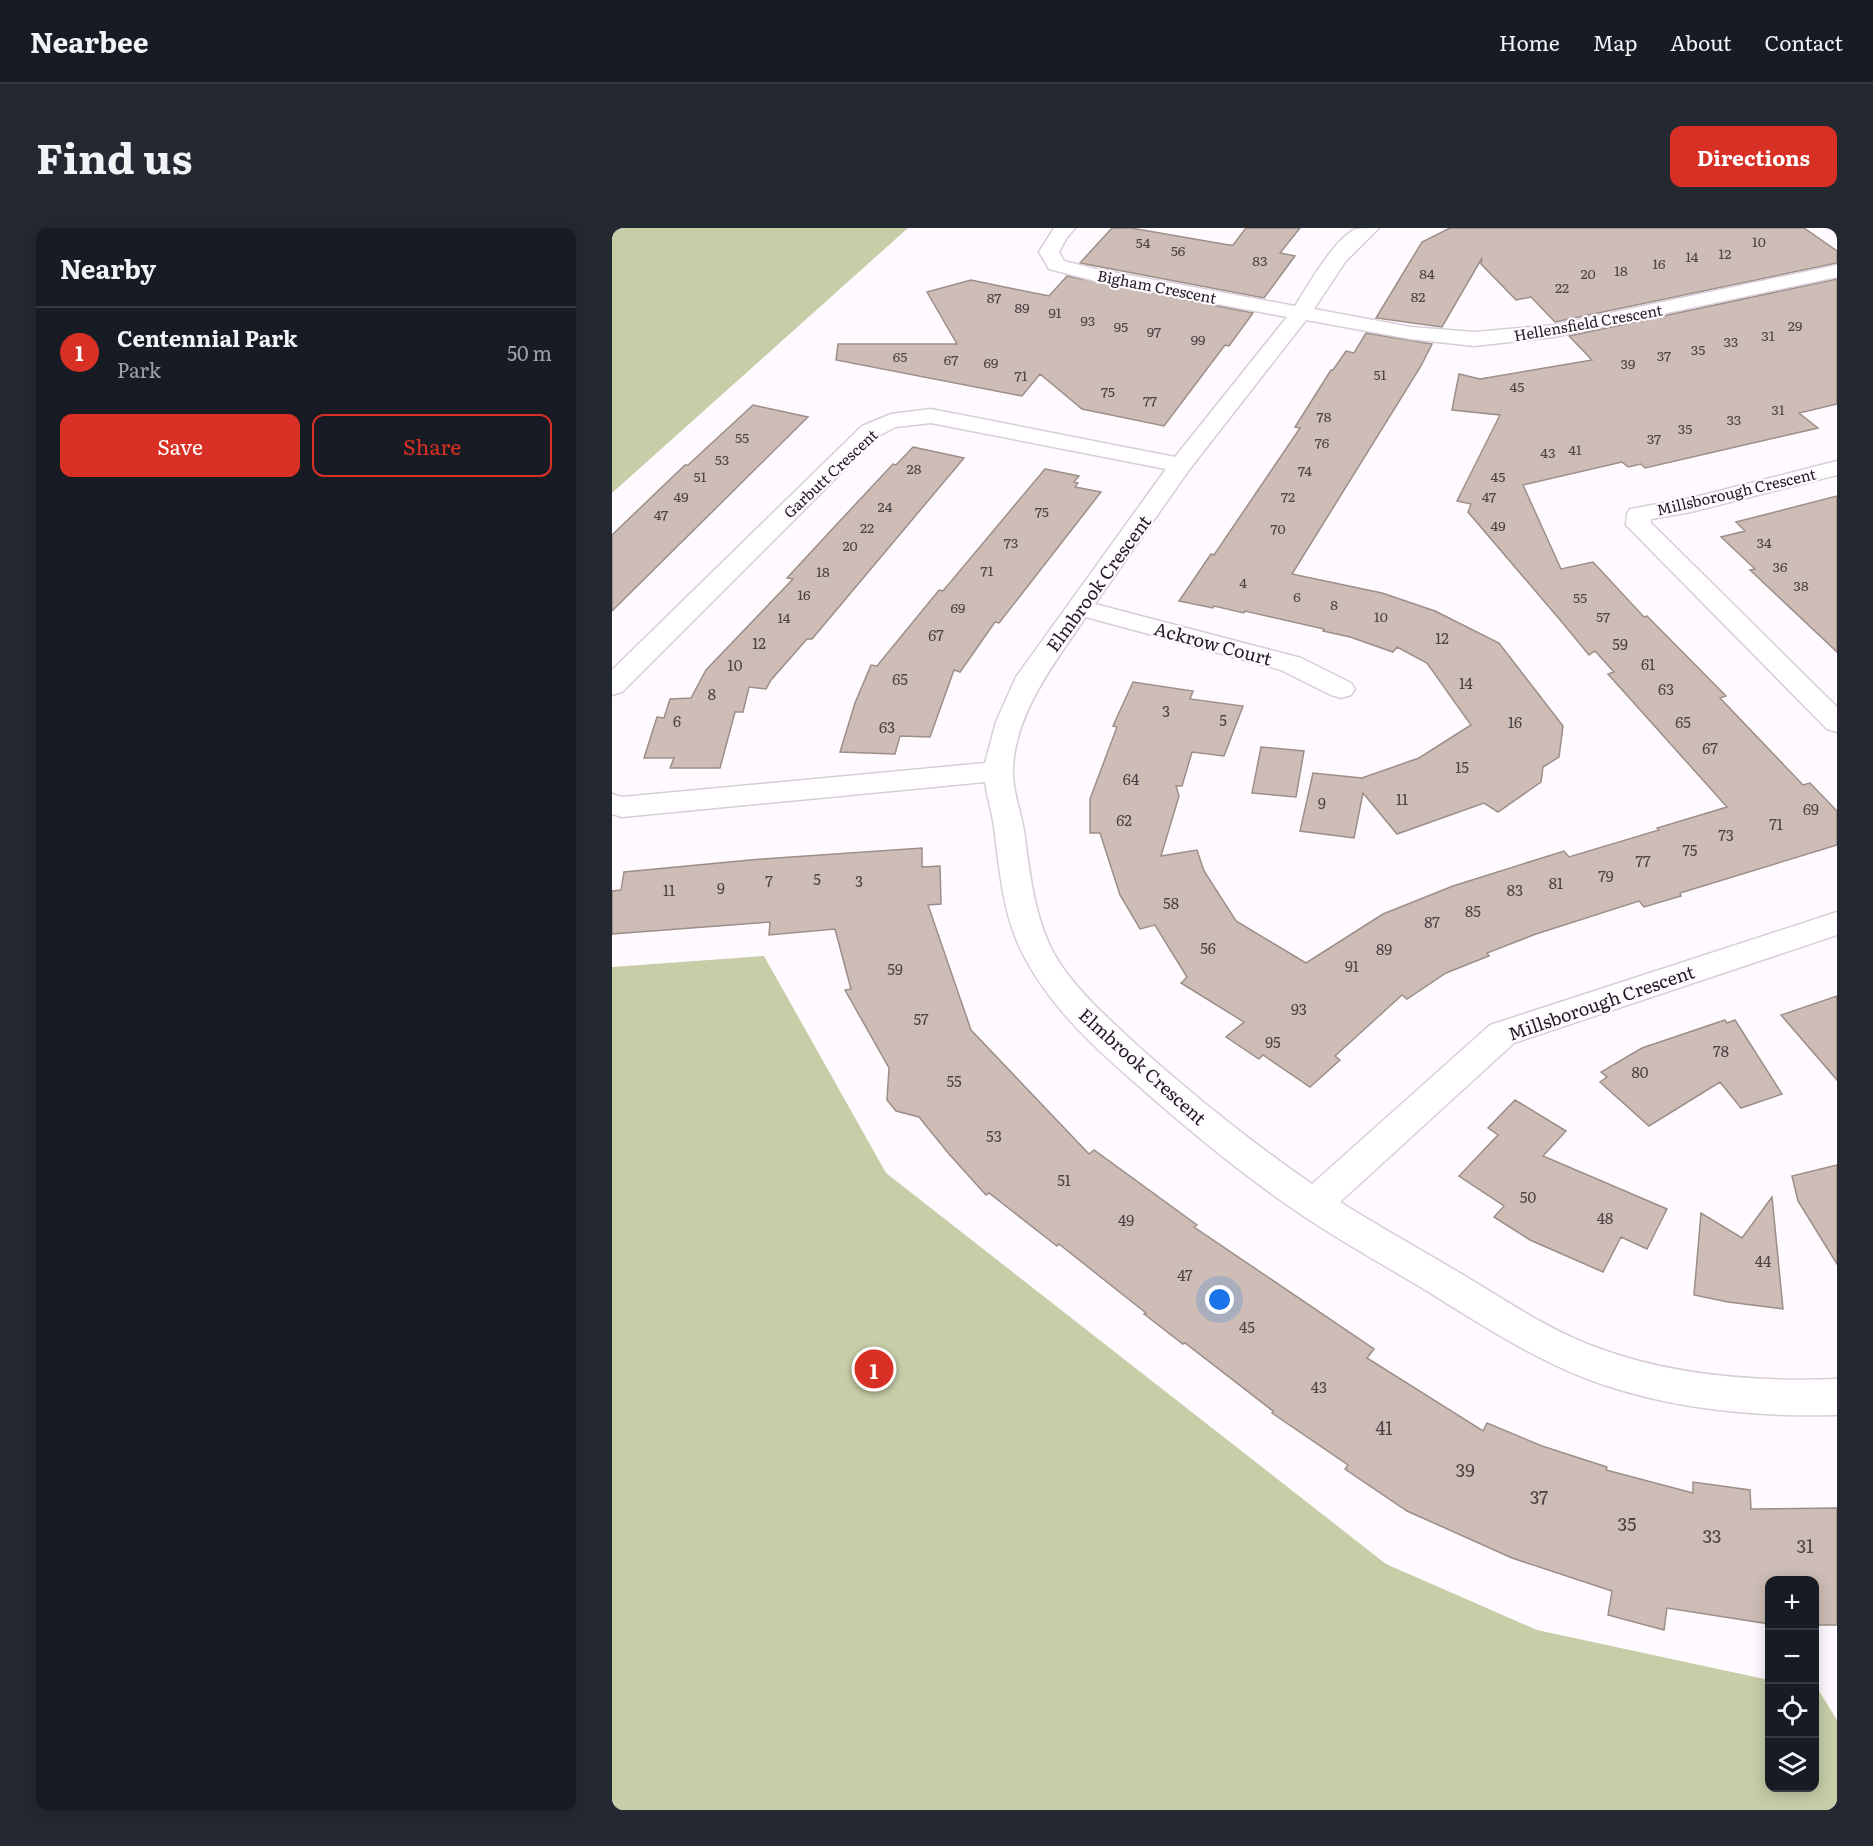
<!DOCTYPE html>
<html lang="en">
<head>
<meta charset="utf-8">
<style>
	:root { --surface:#171b24; --page:#242831; --text:#f1f3f6; --muted:#9ea1a6; --line:#363941; --accent:#d93025 }
	body { margin:0; font-family:Literata,serif; background:var(--page); color:var(--text) }
	.controls { position:absolute; right:18px; bottom:18px; display:grid; overflow:hidden; border-radius:12px; box-shadow:0 3px 15px #0003 }
	.controls button { width:54px; height:54px; display:grid; place-items:center; padding:0; border:0; border-bottom:2px solid var(--line); background:var(--surface); color:var(--text); font:30px sans-serif }
	.you { position:absolute; left:608px; top:1072px; width:21px; height:21px; margin:-15px; border:4px solid #fff; border-radius:50%; background:#1a73e8; box-shadow:0 0 0 9px #1a73e833 }
	.badge { display:grid; place-items:center; width:39px; height:39px; border-radius:50%; background:var(--accent); color:#fff; font-size:20px; font-weight:700 }
	.pin { position:absolute; translate:-50% -50%; border:3px solid #fff; box-shadow:0 2px 6px #0006 }
	.list { margin:0; padding:0; list-style:none }
	h2 { display:flex; justify-content:space-between; align-items:center; height:78px; margin:0; padding:0 24px; font-size:26px }
	h2 small { font-size:20px; font-weight:400; color:var(--muted) }
	.list li { display:grid; grid-template-columns:39px 1fr auto; gap:18px; align-items:center; box-sizing:border-box; height:90px; padding:0 24px; border-top:2px solid var(--line) }
	.list b { display:block; font-size:22px; white-space:nowrap }
	.list p { margin:0; font-size:20px; white-space:nowrap; color:var(--muted) }
	.list em { font-size:20px; font-style:normal; color:var(--muted) }
	.actions { display:flex; gap:12px; padding:18px 24px }
	.actions a { flex:1; padding:14px 0; border:2px solid var(--accent); border-radius:12px; text-align:center; font-size:21px; color:var(--accent) }
	.actions .main { background:var(--accent); color:#fff }
	.icon { flex:none; width:33px; height:33px; fill:none; stroke:currentColor; stroke-width:2; stroke-linecap:round; stroke-linejoin:round }
	.map { position:relative; flex:none; width:1225px; height:1582px; overflow:hidden; border-radius:12px }
	header { display:flex; align-items:center; gap:36px; box-sizing:border-box; height:84px; padding:0 30px; background:var(--surface); border-bottom:2px solid var(--line) }
	header strong { font-size:28px }
	nav { display:flex; gap:33px; margin-inline-start:auto; font-size:21px }
	.intro { display:flex; align-items:center; justify-content:space-between; box-sizing:border-box; height:144px; padding:0 36px }
	h1 { margin:0; font-size:42px }
	.button { padding:15px 27px; border-radius:12px; background:var(--accent); color:#fff; font-size:21px; font-weight:700 }
	main { display:flex; gap:36px; padding:0 36px }
	aside { flex:1; background:var(--surface); border-radius:12px; box-shadow:0 3px 15px #0003 }
	.map>svg:first-child { display:block }
	.green { fill:#c6cda7 }
	.building { fill:#cdbdb6; stroke:#9d8e87; stroke-width:1.5 }
	.lines { fill:none; stroke-linecap:round; stroke-linejoin:round }
	.street-casing { stroke:#d8cdd9; stroke-width:3 }
	.street { fill:#fff; fill-rule:evenodd }
	.labels { text-anchor:middle; dominant-baseline:central; stroke-width:4.5; stroke-linejoin:round; paint-order:stroke }
	.far-number-label { font-size:14px; fill:#4c4446 }
	.far-street-label { font-size:15px; fill:#211c21; stroke:#fefaff }
	.number-label { font-size:15px; fill:#4c4446 }
	.street-label { font-size:18px; fill:#211c21; stroke:#fefaff }
	.near-number-label { font-size:18px; fill:#4c4446 }
</style>
</head>
<body>
<header>
<strong>Nearbee</strong>
<nav><a>Home</a><a>Map</a><a>About</a><a>Contact</a></nav>
</header>
<div class="intro"><h1>Find us</h1><a class="button">Directions</a></div>
<main>
<aside>
<h2>Nearby<small></small></h2>
<ul class="list">
<li><span class="badge">1</span><div><b>Centennial Park</b><p>Park</p></div><em>50 m</em></li>
</ul>
<div class="actions"><a class="main">Save</a><a>Share</a></div>
</aside>
<div class="map">
<svg width="1225" height="1582" viewBox="0 0 1225 1582">
	<rect width="100%" height="100%" fill="#fefaff"/>
	<path class="green" d="M0,0h296l-296,265z
		M152,728l122,217 500,391 151,66 232,50 1,108h44l1,-98 4,1 18,29v90h-1225v-843z"/>
	<path class="building" d="M500,0h19l98,17h4l13,-17h54l-20,25 15,3 -31,42 -184,-35z
		M838,0h354l33,23v12l-282,59 -24,-25 -15,3 -35,-36 1,-6 -40,69 -66,-9 46,-76z
		M455,48l186,37 -24,33 -4,-1 -61,81 -82,-17 -42,-35 -18,22 -186,-36 2,-16h119l-30,-52 44,-12 78,16z
		M1225,51v125l-38,9 19,15 -173,40 -4,-4 -13,3 -6,-5 -99,23 38,84 32,-7 51,55 3,-1 79,80 -6,2 83,87 7,-2 27,28v34l-157,48 1,3 -37,11 -5,-6 -103,33 -49,19 2,3 -43,17 -39,26 -5,-4 -67,61 5,4 -30,27 -47,-32 -4,4 -33,-22 18,-15 -63,-39 6,-6 -32,-52 -15,4 -20,-34 -20,-62h-10v-34l27,-72 -4,-1 20,-44 60,9 -3,8 53,7 -19,50 -32,-4 -10,34h-6l3,10 -18,60 36,-6 7,21 32,50 70,42 77,-49 70,-28 111,-35 5,6 90,-27 -2,-2 70,-21 -119,-133 6,-2 -19,-21 -6,4 -28,-34 -93,-109 3,-8 -14,-3 43,-86 -48,-5 7,-36 21,5 112,-19 -23,-24z
		M754,105l66,11 -11,22 -129,208 90,19 53,18 64,32 64,83 -4,31 -16,10 -2,15 -43,30 -14,-9 -87,31 -34,-41 -9,45 -54,-7 13,-58 49,5 57,-20 52,-33 -44,-62 -30,-16 -4,5 -43,-15 -27,-6 1,-2 -79,-18 -1,2 -30,-7 -1,2 -34,-7 32,-47 3,1 86,-127 -5,-1 36,-57h2l13,-19 8,2z
		M141,177l55,12 -196,194v-76l73,-70h3z
		M301,219l51,11 -152,181h-5l-36,41 -5,9 -17,-2 -6,25h-8l-15,56h-50l4,-10h-30l13,-41 7,1 6,-19 21,-1 15,-28 87,-91 -6,-1 50,-54 56,-60 3,1z
		M433,241l34,7 -5,6 4,1 -3,4 26,5 -102,131 -4,-1 -35,50 -6,-2 -24,67 -30,-1 -5,18 -55,-2 15,-49 16,-38 6,1 62,-76 4,1z
		M1225,268v156l-87,-82 5,-1 -34,-32 24,-6 -9,-9z
		M649,519l43,4 -8,46 -44,-4z
		M310,620v19l18,-1 1,38 -13,1 43,125 118,124 5,-4 103,75 -3,2 180,122 -7,9 116,73 4,-8 55,23 65,21 -1,3 87,23v-11l57,8 1,19 86,-1v117h-22v-44h-45v43l-103,-16 -3,22 -56,-15 4,-24 -100,-33 -105,-47 -62,-42 3,-4 -76,-52 1,-2 -88,-68 -2,1 -39,-30 2,-1 -87,-69 -2,2 -68,-53 -3,2 -37,-41 -30,-37 -23,-6 -9,-11 2,-32 -44,-78 6,-1 -16,-60 -66,6 1,-13 -158,12v-43l9,-1 3,-18 137,-13z
		M1225,768v84l-56,-65z
		M1113,792l2,3 8,-3 47,74 -41,14 -21,-26 -71,44 -49,-44 7,-5 -6,-5 41,-24z
		M903,872l51,31 -23,25 124,53 -20,40 -26,-12 -18,35 -73,-32 -36,-23 10,-11 -45,-30 39,-41 -10,-7z
		M1225,937v99l-39,-63 -6,-25z
		M1160,969l11,112 -55,-7 -34,-7 7,-82 41,25z"/>
	<g class="lines">
		<defs>
			<path id="street" d="M442,0h21l-9,11 -7,13 5,9 32,8 199,37c12,-19 41,-70 61,-77 6,-1 16,-1 23,-1l-34,34 -31,47 97,18 63,5 80,-7 283,-60v12l-283,60 -80,9 -63,-7 -105,-19 -117,150 -94,134 206,54 50,25 4,6 -4,6 -10,3 -10,-3 -50,-25 -195,-53c-31,45 -75,101 -73,159 1,21 10,41 12,62 5,38 10,79 28,114 20,36 55,66 85,94 55,49 113,96 174,138l178,-159 347,-113v23l-323,108 -174,159c43,27 87,51 130,77 41,25 83,53 128,69 75,28 160,34 239,31v36c-78,2 -158,-5 -233,-30 -68,-23 -126,-63 -187,-100 -40,-24 -80,-46 -118,-72 -56,-38 -108,-81 -158,-125 -43,-37 -87,-77 -115,-128 -23,-41 -26,-87 -32,-133 -2,-15 -7,-30 -9,-45l-363,35 -10,-3v-20l10,3 363,-34 11,-41 20,-45 150,-208 -235,-46 -35,4 -18,9 -256,256 -10,3v-25l250,-244 29,-12 40,-5 244,48 112,-140 -192,-36 -46,-12 -10,-17z
				M1225,233v14l-146,37 -40,7v4l186,184v25l-10,-3 -201,-204 1,-11 3,-5 61,-11z"/>
		</defs>
		<use href="#street" class="street-casing"/>
		<use href="#street" class="street"/>
	</g>
	<g class="labels">
		<g class="far-number-label">
			<text x="1147" y="13">10</text>
			<text x="531" y="14">54</text>
			<text x="566" y="22">56</text>
			<text x="1113" y="25">12</text>
			<text x="1080" y="28">14</text>
			<text x="648" y="32">83</text>
			<text x="1047" y="35">16</text>
			<text x="1009" y="42">18</text>
			<text x="815" y="45">84</text>
			<text x="976" y="45">20</text>
			<text x="950" y="59">22</text>
			<text x="806" y="68">82</text>
			<text x="382" y="69">87</text>
			<text x="410" y="79">89</text>
			<text x="443" y="84">91</text>
			<text x="476" y="92">93</text>
			<text x="1183" y="97">29</text>
			<text x="509" y="98">95</text>
			<text x="542" y="103">97</text>
			<text x="1156" y="107">31</text>
			<text x="586" y="111">99</text>
			<text x="1119" y="113">33</text>
			<text x="1086" y="121">35</text>
			<text x="1052" y="127">37</text>
			<text x="288" y="128">65</text>
			<text x="339" y="131">67</text>
			<text x="379" y="134">69</text>
			<text x="1016" y="135">39</text>
			<text x="768" y="146">51</text>
			<text x="409" y="147">71</text>
			<text x="905" y="158">45</text>
			<text x="496" y="163">75</text>
			<text x="538" y="172">77</text>
			<text x="1166" y="181">31</text>
			<text x="712" y="188">78</text>
			<text x="1122" y="191">33</text>
			<text x="1073" y="200">35</text>
			<text x="130" y="209">55</text>
			<text x="1042" y="210">37</text>
			<text x="710" y="214">76</text>
			<text x="963" y="221">41</text>
			<text x="936" y="224">43</text>
			<text x="110" y="231">53</text>
			<text x="302" y="240">28</text>
			<text x="693" y="242">74</text>
			<text x="88" y="248">51</text>
			<text x="886" y="248">45</text>
			<text x="69" y="268">49</text>
			<text x="676" y="268">72</text>
			<text x="877" y="268">47</text>
			<text x="273" y="278">24</text>
			<text x="430" y="283">75</text>
			<text x="49" y="286">47</text>
			<text x="886" y="297">49</text>
			<text x="255" y="299">22</text>
			<text x="666" y="300">70</text>
			<text x="399" y="314">73</text>
			<text x="1152" y="314">34</text>
			<text x="238" y="317">20</text>
			<text x="1168" y="338">36</text>
			<text x="375" y="342">71</text>
			<text x="211" y="343">18</text>
			<text x="631" y="354">4</text>
			<text x="1189" y="357">38</text>
			<text x="192" y="366">16</text>
			<text x="685" y="368">6</text>
			<text x="968" y="369">55</text>
			<text x="722" y="376">8</text>
			<text x="346" y="379">69</text>
			<text x="769" y="388">10</text>
			<text x="991" y="388">57</text>
			<text x="172" y="389">14</text>
		</g>
		<g class="far-street-label">
			<text transform="translate(545 58) rotate(11)">Bigham Crescent</text>
			<text transform="translate(976 94) rotate(-10)">Hellensfield Crescent</text>
			<text transform="translate(218 245) rotate(-43)">Garbutt Crescent</text>
			<text transform="translate(1124 263) rotate(-13)">Millsborough Crescent</text>
		</g>
		<g class="number-label">
			<text x="324" y="406">67</text>
			<text x="830" y="409">12</text>
			<text x="147" y="414">12</text>
			<text x="1008" y="415">59</text>
			<text x="1036" y="435">61</text>
			<text x="123" y="436">10</text>
			<text x="288" y="450">65</text>
			<text x="854" y="454">14</text>
			<text x="1054" y="460">63</text>
			<text x="100" y="465">8</text>
			<text x="554" y="482">3</text>
			<text x="611" y="491">5</text>
			<text x="65" y="492">6</text>
			<text x="903" y="493">16</text>
			<text x="1071" y="493">65</text>
			<text x="275" y="498">63</text>
			<text x="1098" y="519">67</text>
			<text x="850" y="538">15</text>
			<text x="519" y="550">64</text>
			<text x="790" y="570">11</text>
			<text x="710" y="574">9</text>
			<text x="1199" y="580">69</text>
			<text x="512" y="591">62</text>
			<text x="1164" y="595">71</text>
			<text x="1114" y="606">73</text>
			<text x="1078" y="621">75</text>
			<text x="1031" y="632">77</text>
			<text x="994" y="647">79</text>
			<text x="205" y="650">5</text>
			<text x="157" y="652">7</text>
			<text x="247" y="652">3</text>
			<text x="944" y="654">81</text>
			<text x="109" y="659">9</text>
			<text x="57" y="661">11</text>
			<text x="903" y="661">83</text>
			<text x="559" y="674">58</text>
			<text x="861" y="682">85</text>
			<text x="820" y="693">87</text>
			<text x="596" y="719">56</text>
			<text x="772" y="720">89</text>
			<text x="740" y="737">91</text>
			<text x="283" y="740">59</text>
			<text x="687" y="780">93</text>
			<text x="309" y="790">57</text>
			<text x="661" y="813">95</text>
			<text x="1109" y="822">78</text>
			<text x="1028" y="843">80</text>
			<text x="342" y="852">55</text>
			<text x="382" y="907">53</text>
			<text x="452" y="951">51</text>
			<text x="916" y="968">50</text>
			<text x="993" y="989">48</text>
			<text x="514" y="991">49</text>
			<text x="1151" y="1032">44</text>
			<text x="573" y="1046">47</text>
			<text x="635" y="1098">45</text>
			<text x="707" y="1158">43</text>
		</g>
		<g class="street-label">
			<text transform="translate(486 355) rotate(-54)">Elmbrook Crescent</text>
			<text transform="translate(601 415) rotate(15)">Ackrow Court</text>
			<text transform="translate(989 774) rotate(-19)">Millsborough Crescent</text>
			<text transform="translate(531 838) rotate(42)">Elmbrook Crescent</text>
		</g>
		<g class="near-number-label">
			<text x="772" y="1199">41</text>
			<text x="853" y="1241">39</text>
			<text x="927" y="1268">37</text>
			<text x="1015" y="1295">35</text>
			<text x="1100" y="1307">33</text>
			<text x="1193" y="1317">31</text>
		</g>
	</g>
</svg>
<div class="controls">
<button>+</button>
<button>−</button>
<button><svg class="icon" aria-label="locate" viewBox="0 0 24 24"><circle cx="12" cy="12" r="6"/><path d="M12 2v4M12 18v4M2 12h4M18 12h4"/></svg></button>
<button><svg class="icon" aria-label="layers" viewBox="0 0 24 24"><path d="M12 4l9 5-9 5-9-5zM3 14l9 5 9-5"/></svg></button>
</div>
<div class="you"></div>
<div class="pin badge" style="left:262px;top:1141px">1</div>
</div>
</main>
</body>
</html>
